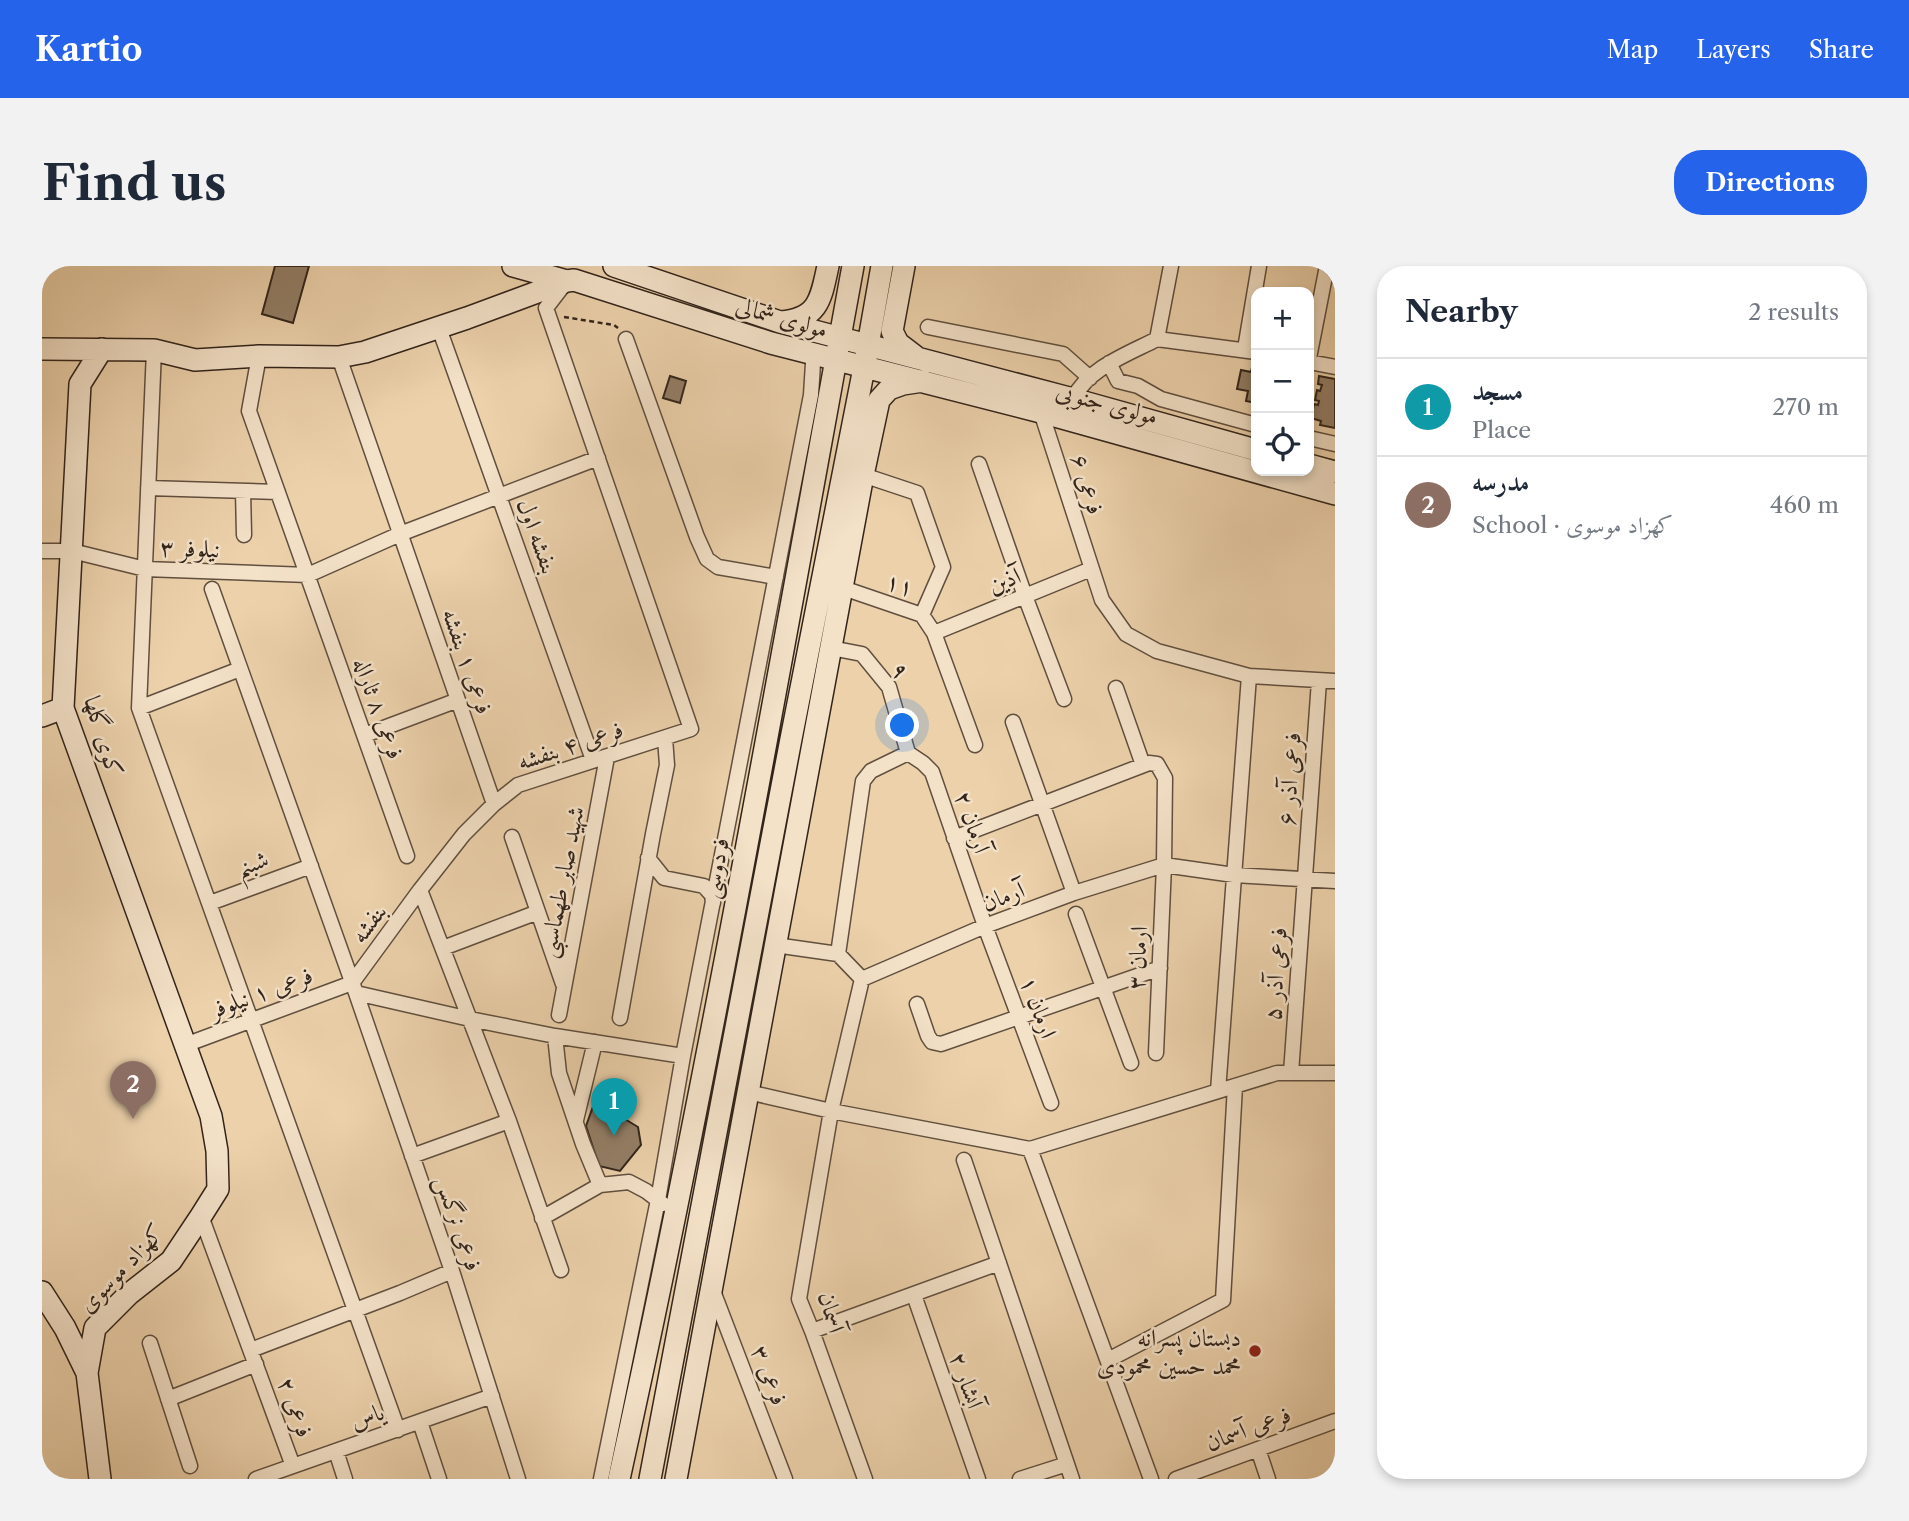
<!DOCTYPE html>
<html lang="en">
<head>
<meta charset="utf-8">
<style>
	:root { --surface:#fff; --page:#f2f2f3; --text:#1f2937; --muted:#747a83; --line:#e0e1e3; --accent:#2563eb }
	body { margin:0; font-family:"Libre Caslon Text",Amiri,serif; background:var(--page); color:var(--text) }
	.controls { position:absolute; right:21px; top:21px; display:grid; overflow:hidden; border-radius:14px; box-shadow:0 4px 10px #0003 }
	.controls button { width:63px; height:63px; display:grid; place-items:center; padding:0; border:0; border-bottom:2px solid var(--line); background:var(--surface); color:var(--text); font:35px sans-serif }
	.you { position:absolute; left:861px; top:460px; width:24px; height:24px; margin:-18px; border:5px solid #fff; border-radius:50%; background:#1a73e8; box-shadow:0 0 0 10px #1a73e833 }
	.badge { display:grid; place-items:center; width:46px; height:46px; border-radius:50%; background:var(--accent); color:#fff; font-size:23px; font-weight:700 }
	.pin { position:absolute; translate:-50% -58px; filter:drop-shadow(0 2px 4px #0008) }
	.pin::after { content:''; position:absolute; top:37px; width:24px; height:21px; background:inherit; clip-path:polygon(0 0,100% 0,50% 100%) }
	.list { margin:0; padding:0; list-style:none }
	h2 { display:flex; justify-content:space-between; align-items:center; height:91px; margin:0; padding:0 28px; font-size:30px }
	h2 small { font-size:23px; font-weight:400; color:var(--muted) }
	.list li { display:grid; grid-template-columns:46px 1fr auto; gap:21px; align-items:center; box-sizing:border-box; height:98px; padding:0 28px; border-top:2px solid var(--line) }
	.list b { display:block; font-size:26px; white-space:nowrap }
	.list p { margin:0; font-size:23px; white-space:nowrap; color:var(--muted) }
	.list em { font-size:23px; font-style:normal; color:var(--muted) }
	.icon { flex:none; width:38px; height:38px; fill:none; stroke:currentColor; stroke-width:2; stroke-linecap:round; stroke-linejoin:round }
	.map { position:relative; flex:none; width:1293px; height:1213px; overflow:hidden; border-radius:28px }
	header { display:flex; align-items:center; gap:42px; box-sizing:border-box; height:98px; padding:0 35px; background:var(--accent); color:#fff }
	header strong { font-size:33px }
	nav { display:flex; gap:38px; margin-inline-start:auto; font-size:24px }
	.intro { display:flex; align-items:center; justify-content:space-between; box-sizing:border-box; height:168px; padding:0 42px }
	h1 { margin:0; font-size:49px }
	.button { padding:18px 32px; border-radius:28px; background:var(--accent); color:#fff; font-size:24px; font-weight:700 }
	main { display:flex; gap:42px; padding:0 42px }
	aside { flex:1; background:var(--surface); border-radius:28px; box-shadow:0 4px 10px #0003 }
	.map>svg:first-child { display:block }
	.building { fill:#937e66; stroke:#32241b; stroke-width:2 }
	.lines { fill:none; stroke-linecap:round; stroke-linejoin:round }
	.street-casing { stroke:#604f3f; stroke-width:17 }
	.secondary-casing { stroke:#32241b; stroke-width:24 }
	.path { stroke:#32241b; stroke-width:2.5; stroke-dasharray:5 3.5; stroke-linecap:butt }
	.street { stroke:#f3e1c8; stroke-width:14 }
	.secondary { stroke:#f3e1c8; stroke-width:21 }
	.poi-dot { fill:#8f2418; stroke:#f3e1c8; stroke-width:2.5 }
	.labels { text-anchor:middle; dominant-baseline:central; stroke-width:5; stroke-linejoin:round; paint-order:stroke }
	.street-label { font-size:24px; fill:#32241b; stroke:#f3e1c8 }
	.poi-label { font-size:24px; fill:#32241b; stroke:#f3e1c8; text-anchor:end }
</style>
</head>
<body>
<header>
<strong>Kartio</strong>
<nav><a>Map</a><a>Layers</a><a>Share</a></nav>
</header>
<div class="intro"><h1>Find us</h1><a class="button">Directions</a></div>
<main>
<div class="map">
<svg width="1293" height="1213" viewBox="0 0 1293 1213">
	<rect width="100%" height="100%" fill="#ecd1ab"/>
	<filter id="stains"><feTurbulence type="fractalNoise" baseFrequency=".00286" numOctaves="4"/><feColorMatrix values="0 0 0 0 .2 0 0 0 0 .09 0 0 0 0 .02 0 0 0 .5 -.17"/></filter>
	<radialGradient id="worn" r=".72"><stop offset=".6" stop-color="#630" stop-opacity="0"/><stop offset="1" stop-color="#630" stop-opacity=".3"/></radialGradient>
	<path class="building" d="M233,0h34l-16,57 -31,-9z
		M1211,97l3,1v39l-10,-2 2,-10 -11,-2 4,-19 10,2z
		M628,110l16,5 -6,22 -17,-5z
		M1277,110l16,3v49l-15,-3 1,-4 -10,-3 3,-14 4,1 1,-4 -4,-1 2,-10 3,1 2,-6 -4,-1z
		M553,835l43,26 3,18 -21,26 -21,-5 -13,-40z"/>
	<g class="lines">
		<defs>
			<path id="street" d="M886,61l135,27 27,24
				M397,62l154,432
				M584,73l71,198 10,22 11,8 58,10
				M1115,73l99,13
				M1203,83l14,-83
				M112,84l-15,358 259,722
				M217,90l-10,55 158,445
				M297,91l155,447
				M1267,92l18,-92
				M1267,96l26,5
				M1067,97l9,18 20,5 23,13 95,26
				M1031,133c15,-31 55,-45 84,-60l14,-73
				M999,146l61,188 24,34 31,17 92,25 86,5
				M1267,172l26,6
				M937,198l46,132 39,103
				M821,209l54,18 26,74 -21,48
				M106,222l130,4
				M201,225l1,44
				M0,285h30l73,18 163,6 92,-41 198,-76
				M801,322l79,27 12,18 41,112
				M170,323l144,404 96,278 66,208
				M892,367l157,-64
				M789,382l31,6 27,33 19,66 15,10 9,9 53,154 66,177
				M1074,422l27,77
				M97,442l101,-39
				M971,456l61,171
				M323,469l93,-35
				M470,571l51,147
				M912,572l195,-75 8,1 8,14 -1,87 -8,188
				M606,592l16,20 40,8 8,9 1,8
				M378,624l89,231 52,149
				M168,637l101,-37
				M1034,648l55,149
				M733,679l63,9 24,25
				M401,682l95,-36
				M796,688l25,-173 8,-10 37,-18
				M820,713l-31,132 -32,188 13,32 53,148
				M820,713l123,-53 89,-33 90,-28 70,10 101,6
				M310,717l68,-93 44,-56 30,-30 24,-19 173,-56 -145,-421 20,-26
				M314,727l114,26 85,17 128,20
				M875,738l11,32 4,6 9,2 219,-76
				M517,749l48,-258
				M578,752l33,-184 14,-69 -2,-27
				M513,770l4,37 24,71 17,41 29,-3 17,9 17,13
				M143,779l167,-62
				M1249,807l28,-392
				M1176,825l31,-415
				M706,826l83,19 199,38 247,-76h58
				M534,854l19,-78
				M988,883l121,330
				M370,890l97,-35
				M922,894l108,319
				M159,950l92,250
				M500,952l58,-33
				M671,1025l72,188
				M872,1029l64,184
				M770,1065l187,-68
				M108,1077l40,123
				M209,1084l149,-57 52,-22
				M1066,1094l115,-60 12,-214
				M126,1133l88,-35
				M378,1156l19,57
				M1216,1183l10,30
				M294,1185l9,28
				M214,1213l236,-83
				M559,1213l57,-279 25,-144 128,-661 2,-32
				M978,1213l47,-15
				M1134,1213l159,-58"/>
			<path id="secondary" d="M471,0l54,15 7,-1 197,63 270,69 294,82
				M572,0l166,56 293,77 183,51
				M862,0l-12,65 6,12 17,13
				M739,56c38,-3 40,-24 47,-56
				M0,83l112,1 41,10 64,-4 80,1 26,-5 102,-34 100,-37
				M1267,199l26,7
				M0,450l21,-8
				M0,1026l23,36 22,45
				M58,1213l-13,-106 8,-45 34,-34 42,-33 30,-45 17,-27 -1,-38 -6,-35 -148,-408 17,-324 22,-35
				M577,1213c89,-402 160,-808 234,-1213
				M608,1213l141,-740 73,-371 18,-102
				M634,1213l187,-1004 16,-75 10,-11 14,-5 20,-3"/>
		</defs>
		<use href="#street" class="street-casing"/>
		<use href="#secondary" class="secondary-casing"/>
		<path class="path" d="M522,51l50,8 4,3"/>
		<use href="#street" class="street"/>
		<use href="#secondary" class="secondary"/>
	</g>
	<circle class="poi-dot" cx="1213" cy="1085" r="7"/>
	<g class="labels">
		<g class="street-label">
			<text transform="translate(740 51) rotate(16)">مولوی شمالی</text>
			<text transform="translate(1065 137) rotate(15)">مولوی جنوبی</text>
			<text transform="translate(1046 218) rotate(73)">فرعی ۶</text>
			<text transform="translate(496 270) rotate(70)">بنفشه اول</text>
			<text transform="translate(148 282) rotate(2)">نیلوفر ۳</text>
			<text transform="translate(962 314) rotate(-22)">آذین</text>
			<text transform="translate(858 318) rotate(18)">۱۱</text>
			<text transform="translate(426 395) rotate(71)">فرعی ۱ بنفشه</text>
			<text transform="translate(859 404) rotate(58)">۹</text>
			<text transform="translate(337 442) rotate(70)">فرعی ۸ ثاراله</text>
			<text transform="translate(62 470) rotate(73)">کوی گلها</text>
			<text transform="translate(528 479) rotate(-18)">فرعی ۴ بنفشه</text>
			<text transform="translate(1247 513) rotate(-86)">فرعی آذر ۶</text>
			<text transform="translate(931 556) rotate(71)">آرمان ۲</text>
			<text transform="translate(210 597) rotate(-20)">شبنم</text>
			<text transform="translate(673 602) rotate(-79)">فردوسی</text>
			<text transform="translate(519 616) rotate(-79)">شهید صابر طهماسبی</text>
			<text transform="translate(961 630) rotate(-21)">آرمان</text>
			<text transform="translate(326 657) rotate(-54)">بنفشه</text>
			<text transform="translate(1095 692) rotate(-87)">ارمان ۳</text>
			<text transform="translate(1233 708) rotate(-86)">فرعی آذر ۵</text>
			<text transform="translate(219 726) rotate(-20)">فرعی ۱ نیلوفر</text>
			<text transform="translate(997 741) rotate(70)">ارمان ۱</text>
			<text transform="translate(417 957) rotate(71)">فرعی نرگس</text>
			<text transform="translate(79 1002) rotate(-46)">کهزاد موسوی</text>
			<text transform="translate(790 1046) rotate(74)">آسمان</text>
			<text transform="translate(728 1109) rotate(69)">فرعی ۳</text>
			<text transform="translate(925 1114) rotate(71)">آبشار ۲</text>
			<text transform="translate(254 1141) rotate(70)">فرعی ۲</text>
			<text transform="translate(325 1150) rotate(-19)">یاس</text>
			<text transform="translate(1206 1162) rotate(-20)">فرعی آسمان</text>
		</g>
		<g class="poi-label">
			<text x="1199" y="1071">دبستان پسرانه<tspan x="1199" dy="28">محمد حسین محمودی</tspan></text>
		</g>
	</g>
	<rect width="100%" height="100%" filter="url(#stains)"/>
	<rect width="100%" height="100%" fill="url(#worn)"/>
</svg>
<div class="controls">
<button>+</button>
<button>−</button>
<button><svg class="icon" aria-label="locate" viewBox="0 0 24 24"><circle cx="12" cy="12" r="6"/><path d="M12 2v4M12 18v4M2 12h4M18 12h4"/></svg></button>
</div>
<div class="you"></div>
<div class="pin badge" style="left:572px;top:870px;background:#0f9aa8">1</div>
<div class="pin badge" style="left:91px;top:853px;background:#8d6e63">2</div>
</div>
<aside>
<h2>Nearby<small>2 results</small></h2>
<ul class="list">
<li><span class="badge" style="background:#0f9aa8">1</span><div><b>مسجد</b><p>Place</p></div><em>270 m</em></li>
<li><span class="badge" style="background:#8d6e63">2</span><div><b>مدرسه</b><p>School · کهزاد موسوی</p></div><em>460 m</em></li>
</ul>
</aside>
</main>
</body>
</html>
